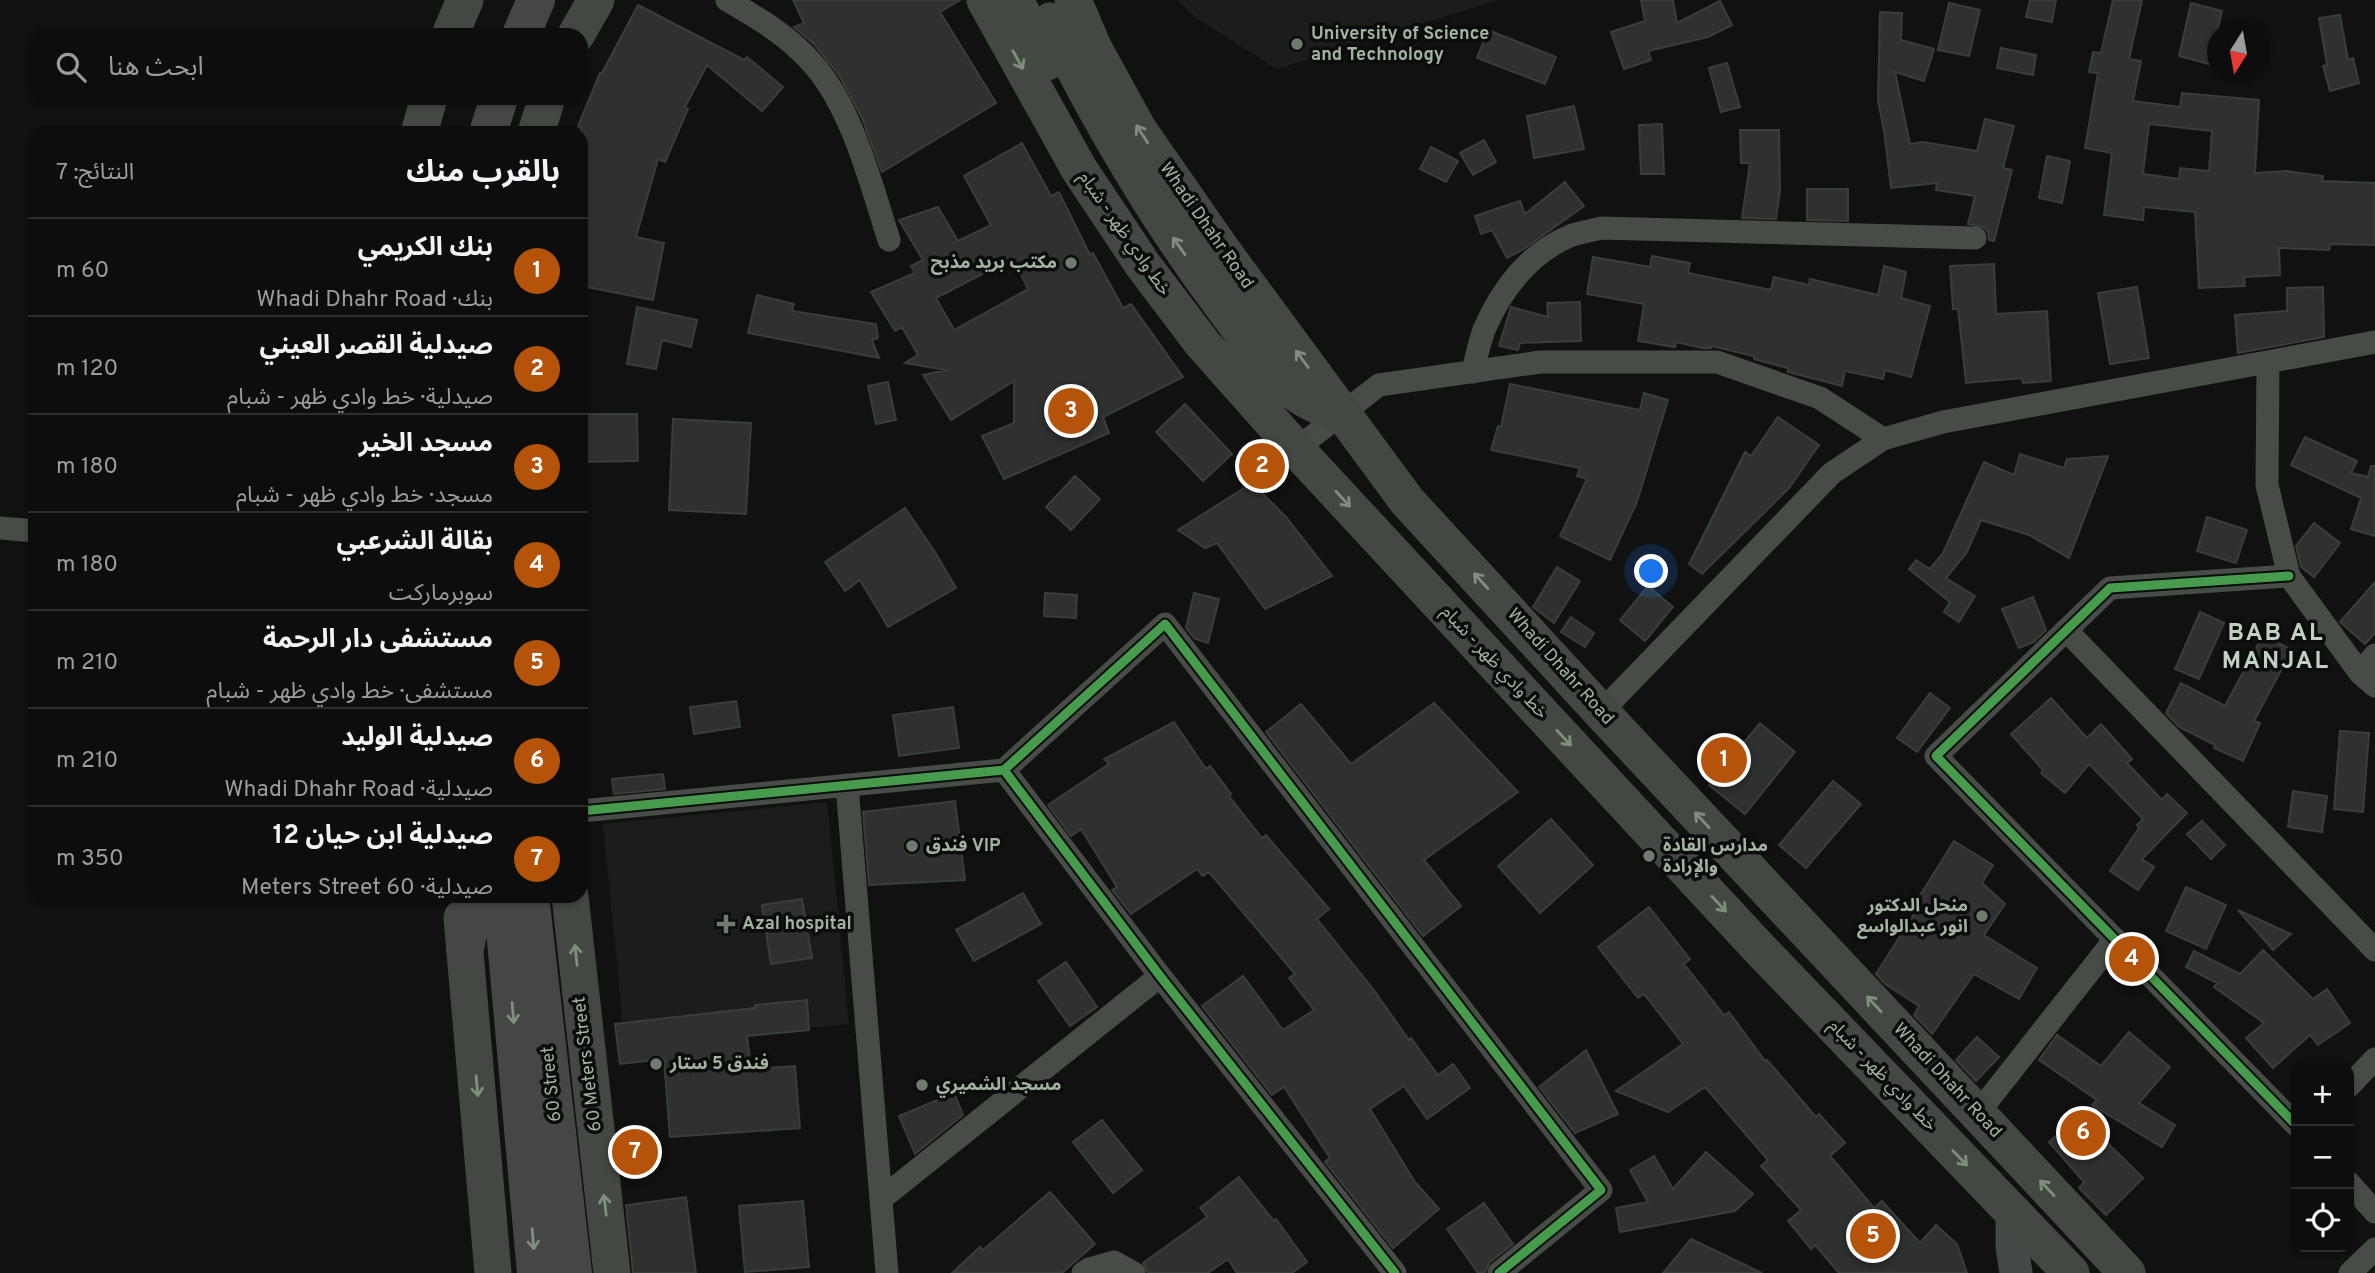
<!DOCTYPE html>
<html lang="ar">
<head>
<meta charset="utf-8">
<style>
	:root { --surface:#0d0d0d; --page:#161616; --text:#f1f3f6; --muted:#9a9c9d; --line:#2d2d2e; --accent:#b45309 }
	body { margin:0; font-family:Overpass,"Noto Sans Arabic",sans-serif; background:var(--page); color:var(--text); direction:rtl }
	.controls { position:absolute; right:21px; bottom:21px; display:grid; overflow:hidden; border-radius:14px; box-shadow:0 2px 5px #0004 }
	.controls button { width:63px; height:63px; display:grid; place-items:center; padding:0; border:0; border-bottom:2px solid var(--line); background:var(--surface); color:var(--text); font:35px sans-serif }
	.compass { position:absolute; left:2207px; top:21px; width:63px; height:63px; border-radius:50%; background:var(--surface); box-shadow:0 2px 5px #0004; rotate:191deg }
	.you { position:absolute; left:1652px; top:572px; width:24px; height:24px; margin:-18px; border:5px solid #fff; border-radius:50%; background:#1a73e8; box-shadow:0 0 0 10px #1a73e833 }
	.badge { display:grid; place-items:center; width:46px; height:46px; border-radius:50%; background:var(--accent); color:#fff; font-size:23px; font-weight:700 }
	.pin { position:absolute; translate:-50% -50%; border:4px solid #fff; box-shadow:0 2px 7px #0006 }
	.list { margin:0; padding:0; list-style:none }
	h2 { display:flex; justify-content:space-between; align-items:center; height:91px; margin:0; padding:0 28px; font-size:30px }
	h2 small { font-size:23px; font-weight:400; color:var(--muted) }
	.list li { display:grid; grid-template-columns:46px 1fr auto; gap:21px; align-items:center; box-sizing:border-box; height:98px; padding:0 28px; border-top:2px solid var(--line) }
	.list b { display:block; font-size:26px; white-space:nowrap }
	.list p { margin:0; font-size:23px; white-space:nowrap; color:var(--muted) }
	.list em { font-size:23px; font-style:normal; color:var(--muted) }
	.icon { flex:none; width:38px; height:38px; fill:none; stroke:currentColor; stroke-width:2; stroke-linecap:round; stroke-linejoin:round }
	.map { position:relative; flex:none; width:2375px; height:1273px; overflow:hidden; direction:ltr }
	.search { position:absolute; background:var(--surface); box-shadow:0 2px 5px #0004; left:28px; top:28px; width:560px; height:77px; display:flex; align-items:center; gap:18px; box-sizing:border-box; padding:0 24px; border-radius:21px; color:var(--muted); font-size:26px }
	.panel { position:absolute; background:var(--surface); box-shadow:0 2px 5px #0004; left:28px; top:126px; width:560px; height:777px; border-radius:21px; direction:rtl }
	.map>svg:first-child { display:block }
	.built { fill:#1b1d1b }
	.building { fill:#2e312f; stroke:#393e3a; stroke-width:2; fill-rule:evenodd }
	.lines { fill:none; stroke-linecap:round; stroke-linejoin:round }
	.street { stroke:#474c46; stroke-width:23 }
	.secondary { stroke:#454945; stroke-width:33 }
	.primary { stroke:#444843; stroke-width:37 }
	.highway { stroke:#444744; stroke-width:38 }
	.cycleway-casing { stroke:#0b0d0c; stroke-width:13 }
	.cycleway { stroke:#469c4c; stroke-width:9 }
	.oneway { stroke:#818e7f }
	.oneway2 { stroke:#818e80 }
	.poi-dot { fill:#6f7b6e; stroke:#0b0d0c; stroke-width:2.5 }
	.labels { text-anchor:middle; dominant-baseline:central; stroke-width:7; stroke-linejoin:round; paint-order:stroke }
	.poi-label { font-size:18px; font-weight:bold; fill:#a2b4a0; stroke:#0b0d0c; text-anchor:start }
	.street-label { font-size:18px; fill:#a2b4a0; stroke:#0b0d0c }
	.district-label { font-size:24px; font-weight:bold; letter-spacing:2px; fill:#c2d0c2; stroke:#0b0d0c }
</style>
</head>
<body>
<div class="map">
<svg width="2375" height="1273" viewBox="0 0 2375 1273">
	<rect width="100%" height="100%" fill="#111"/>
	<path class="built" d="M1178,0h320l-221,69 -81,-51z
		M827,802l22,222 -224,21 -22,-221z"/>
	<path class="building" d="M793,0h167l-20,12 56,91 -114,69 -20,-54 -23,-43 -25,-31 -20,-17 10,-4z
		M1641,0h32l4,23 43,-22 12,24 -24,12 -60,14 3,9 -27,9 -13,-37 34,-11z
		M2030,0h26l-4,22 -26,-5z
		M2113,0h29l-13,59 12,2 -8,40 47,6 2,-14 77,7 -4,73 31,-2 37,5 -1,5 53,2v62l-45,-1 -1,6 -50,-2 1,27 -36,2 1,9 -46,2 -4,-76 -51,-5 -1,13 -39,-5 8,-62 -27,-5 13,-75 -9,-1 4,-20 8,1zM2149,124l63,7 -3,40 -29,-3 -1,11 -36,-5z
		M1949,3l31,7 -11,46 -31,-6z
		M2191,3l31,8 -13,53 -30,-8z
		M638,5l106,55 3,-3 36,30 -21,24 -55,-46 -22,42 3,2 -23,53 -7,-3 -22,78 28,6 -11,57 -72,-14v-158l-3,-2 22,-53h2z
		M1880,12l22,1 -1,27 33,9 -10,32 -29,-9 15,72 13,-2 54,9 8,-32 29,7 -11,42 9,2 -18,71 -5,-1 -1,-8 -5,-5 -15,-3 7,-28 -39,-6 1,-7 -46,5 -7,-57 -6,-31z
		M2340,15l8,45 5,-2 6,25 -29,8 -7,-25 4,-1 -8,-47z
		M1488,30l68,27 -11,27 -68,-26z
		M2001,48l35,7 -3,20 -36,-7z
		M1727,63l13,44 -19,5 -12,-44z
		M1574,106l10,43 -50,9 -7,-42z
		M1662,124l2,50h-23l-2,-49z
		M1740,130h39l1,61 -4,28 -34,-1 8,-55h-9z
		M1484,140l12,22 -23,13 -13,-22z
		M1022,143l29,53 8,-4 31,63 3,-2 30,55 8,-4 52,73 -80,40 6,16 -105,46 -22,-43 32,-13v-42l-63,39 -28,-45 23,-5 -41,-7 13,-8 -16,-28 -7,4 -24,-39 44,-19 -4,-7 12,-6 -24,-40 39,-13 20,34 33,-16 -27,-49zM1013,258l15,31 -74,41 -18,-32z
		M1431,147l27,14 -12,21 -26,-13z
		M2047,156l23,5 -8,42 -23,-5z
		M1565,182l19,24 -60,43 -17,9 -15,-28 -11,4 -6,-18 45,-15 5,13z
		M1807,189h41v32l-41,-1z
		M1652,256l38,7 -2,10 83,17 3,-13 35,8 1,-6 68,16 6,-29 22,6 -5,26 29,8 -19,71 -26,-7 -2,9 -38,-8 -3,15 -54,-14v-4l-34,-9v-3l-43,-10v2h-9l-26,-6 -1,5 -37,-6 6,-37 -57,-10 6,-37 57,10z
		M1994,264l2,50 51,-3 4,70 -28,2 -1,-5 -56,5 -8,-74h-5l-3,-43z
		M2137,287l12,71 -39,6 -12,-71z
		M2323,287l1,50 -86,16 -3,-38 52,-4v-23z
		M757,295l37,9 -2,7 84,13 2,14 -6,2 7,18 -131,-25z
		M1580,302l1,39 -61,2 -2,7 -19,-4 12,-39 37,10 -1,-14z
		M637,307l60,13 -6,27 -29,-7 -6,29 -29,-5z
		M888,382l8,38 -20,4 -8,-38z
		M1510,384l130,26 4,-17 24,7 -31,102 -27,58 -50,-24 27,-57 -10,-3 3,-8 -89,-18 7,-24 3,1z
		M1185,404l47,50 -29,27 -47,-49z
		M581,414h56l1,47 -57,1z
		M1778,417l41,28 -30,43 -87,86 -13,-10 56,-112 6,4z
		M673,419l78,4 -5,91 -77,-4z
		M2305,437l52,24 -6,12 17,4 3,-11h4v70l-24,-7 10,-31 -70,-33z
		M2020,454l44,14 3,-9 41,-3 -39,102 -40,-23 -48,-15 -14,32 -21,26 29,18 -16,26 -15,-10 6,-10 -41,-33 7,-9 14,9 13,-16 41,-91 30,13z
		M1075,476l25,23 -29,31 -25,-23z
		M1252,483l34,34 46,59 -67,33 -48,-66 -12,5 -27,-18z
		M905,508l30,44 21,36 -68,39 -28,-47 -15,11 -20,-29z
		M2207,517l40,13 -11,33 -39,-12z
		M2314,523l26,20 -26,34 -13,-10 -5,-21z
		M1557,567l23,14 -26,42 -21,-16z
		M2375,582v51l-10,11 -25,-22z
		M1648,586l25,21 -28,34 -25,-21z
		M1045,593l32,2 -1,23 -32,-2z
		M1194,593l25,6 -11,44 -13,-4 -9,-11z
		M2033,597l13,33 -12,12 -15,6 -17,-39z
		M2200,612l24,11 -25,56 -24,-10z
		M1571,617l23,16 -9,14 -24,-15z
		M2263,635l29,15 -38,71 6,2 -17,38 -29,-13 1,-3 -36,-18 -13,-14 15,-30 44,23z
		M1930,693l20,15 -33,44 -20,-14z
		M2051,698l36,40 14,-14 31,35 -5,4 35,37 5,-6 20,19 -45,46 12,8 -16,23 -28,-19 29,-43 -2,-3 6,-6 -54,-55 -24,29 -24,-20 2,-3 -32,-36z
		M736,701l4,26 -46,7 -4,-27z
		M1434,703l84,89 -94,68 37,46 -38,30 -157,-204 35,-28 50,60z
		M953,707l6,41 -60,8 -6,-41z
		M1174,722l32,47 4,-3 21,28 -2,2 33,42 4,-3 63,74 -12,10 56,70 36,51 2,-2 27,37 15,-11 17,24 -43,31 -23,-33 -34,23 45,73 24,27 -46,39 -68,-86 5,-4 -46,-71 -12,8 -70,-89 41,-30 40,54 31,-20 -25,-32 6,-4 -86,-102 -6,4 -6,-7 -66,45 -19,-24 5,-3 -36,-58 -10,7 -23,-31 61,-41 -5,-5z
		M1760,723l35,29 -50,62 -36,-29z
		M2340,731l29,2 -6,79 -29,-3z
		M663,774l2,15 -51,5 -2,-15z
		M1833,781l28,23 -55,64 -27,-23z
		M2293,791l34,5 -5,36 -34,-5z
		M955,801l10,79 -96,5 -6,-73z
		M1551,819l42,46 -53,48 -42,-47z
		M2202,821l23,24 -14,14 -24,-25z
		M1954,841l39,24 -11,18 23,21 -21,31 53,33 -18,31 -45,-25 -42,60 -18,-19 5,-9 -34,-22 -9,-10 47,-74 -4,-3z
		M2186,887l40,18 -20,44 -40,-18z
		M1023,893l18,31 -67,37 -18,-31z
		M802,899l10,59 -41,6 -9,-59z
		M1649,907l41,52 -6,5 40,51 5,-3 36,49 2,-1 49,57 3,-3 26,29 -15,13 44,52 8,-7 38,42 16,-18 21,19 10,29h-128l-24,-28 -4,4 -23,-28 13,-11 -40,-44 7,-6 -63,-73 -37,25 -52,-21 67,-47 -39,-50 -6,4 -40,-51z
		M2238,910l53,24 -18,16z
		M2263,950l50,49 14,-10 23,34 -32,22 -8,-10 -37,33 -27,-30 18,-15 -50,-36 3,-4 -31,-16 8,-16 46,23z
		M1066,962l31,45 -27,19 -32,-45z
		M807,1000l2,30 -62,6 4,33 44,-3 5,62 -130,9 -6,-78 -44,5 -5,-40 140,-16v-3z
		M2129,1032l41,35 -31,36 36,22 -13,22 -70,-42 5,-5 -58,-40 18,-25 44,31z
		M1977,1037l22,20 -23,24 -20,-21z
		M1586,1050l32,64 -43,19 -36,-46z
		M954,1093l9,22 -48,39 -16,-38z
		M2079,1115l64,63 -37,37 -27,-27 5,-6 -35,-40z
		M1102,1120l40,50 -29,23 -40,-51z
		M1706,1152l47,42 -18,17 -115,21 -4,-24 32,-6 -18,-32 24,-14 19,33z
		M1239,1177l35,44 2,-2 31,43 -15,11h-55l-9,-14 -20,14h-60l-5,-10 64,-46 -7,-9z
		M1050,1192l45,52 -33,29h-110l28,-26 3,3z
		M686,1197l10,76h-63l-7,-68z
		M803,1201l6,66 -64,5 -6,-66z
		M1484,1203l29,41 -23,18 -5,10 -7,1 -31,-44z
		M1691,1239l71,34h-99z"/>
	<g class="lines">
		<path class="street" d="M727,0c31,18 62,36 86,64 39,44 58,120 76,176
			M2268,362l-1,123 22,91 71,97 15,13
			M1473,372c3,-14 6,-29 11,-42 17,-40 45,-77 86,-94 9,-4 21,-5 31,-8l374,10
			M1296,449l83,-64 161,-23h177l103,36 63,41
			M0,528l35,3
			M2289,576l-179,12 -174,168 360,369
			M2066,630l309,320
			M2360,673l15,-18
			M1601,712l231,-239 51,-34 60,-17 432,-80
			M1004,770l161,-146 436,566 -102,83
			M847,785l40,488
			M581,811l423,-41 156,206 235,297
			M2349,1086l26,-27
			M1978,1113l137,-174
			M2349,1183l26,29
			M881,1199l279,-223
			M1083,1273l6,-4 25,-7 20,11
			M2350,1273l25,-24"/>
		<path class="secondary" d="M2012,1212v34l4,27"/>
		<path class="primary" d="M985,0l94,169 64,96 59,78 94,106 460,496 315,328
			M1015,0l32,62
			M1073,0l21,49 44,80 84,121 185,251 194,211 526,561
			M1050,21c51,103 108,200 177,291 16,21 40,58 60,74 15,13 33,22 52,27
			M450,35l15,-35
			M576,35l20,-35
			M419,133l10,-35
			M536,133l11,-35
			M570,896l42,377
			M462,918l31,355"/>
		<path class="highway" d="M521,35l15,-35
			M488,133l11,-35
			M502,896l34,377
			M530,896l43,377
			M465,948l11,-52"/>
		<defs>
			<path id="cycleway" d="M2289,576l-179,12 -174,168 360,369
				M1004,770l161,-146 436,566 -102,83
				M581,811l423,-41 156,206 235,297"/>
		</defs>
		<use href="#cycleway" class="cycleway-casing"/>
		<use href="#cycleway" class="cycleway"/>
	</g>
	<defs><path id="oneway-shaft" d="M-6 0H5M1.5-3L5.5 0L1.5 3" fill="none" stroke-width="1.6" stroke-linecap="round" stroke-linejoin="round" transform="scale(1.75)"/></defs>
	<g class="oneway">
		<use href="#oneway-shaft" transform="translate(1018 60) rotate(61)"/>
		<use href="#oneway-shaft" transform="translate(1142 134) rotate(-123)"/>
		<use href="#oneway-shaft" transform="translate(1179 246) rotate(-125)"/>
		<use href="#oneway-shaft" transform="translate(1302 359) rotate(-126)"/>
		<use href="#oneway-shaft" transform="translate(1343 499) rotate(47)"/>
		<use href="#oneway-shaft" transform="translate(1481 581) rotate(-132)"/>
		<use href="#oneway-shaft" transform="translate(1564 738) rotate(47)"/>
		<use href="#oneway-shaft" transform="translate(1702 820) rotate(-133)"/>
		<use href="#oneway-shaft" transform="translate(1719 904) rotate(47)"/>
		<use href="#oneway-shaft" transform="translate(576 955) rotate(-96)"/>
		<use href="#oneway-shaft" transform="translate(1874 1004) rotate(-133)"/>
		<use href="#oneway-shaft" transform="translate(477 1086) rotate(85)"/>
		<use href="#oneway-shaft" transform="translate(1960 1158) rotate(46)"/>
		<use href="#oneway-shaft" transform="translate(2047 1188) rotate(-133)"/>
		<use href="#oneway-shaft" transform="translate(605 1205) rotate(-97)"/>
	</g>
	<g class="oneway2">
		<use href="#oneway-shaft" transform="translate(513 1013) rotate(85)"/>
		<use href="#oneway-shaft" transform="translate(533 1239) rotate(85)"/>
	</g>
	<g class="poi-dot">
		<circle cx="1297" cy="44" r="7"/>
		<circle cx="1071" cy="263" r="7"/>
		<circle cx="912" cy="846" r="7"/>
		<circle cx="1649" cy="856" r="7"/>
		<circle cx="1982" cy="916" r="7"/>
		<path d="M722.5 913.5h7v7h7v7h-7v7h-7v-7h-7v-7h7z"/>
		<circle cx="656" cy="1064" r="7"/>
		<circle cx="922" cy="1085" r="7"/>
	</g>
	<g class="labels">
		<g class="poi-label">
			<text x="1311" y="34">University of Science<tspan x="1311" dy="21">and Technology</tspan></text>
			<text x="1057" y="263" text-anchor="end">مكتب بريد مذبح</text>
			<text x="926" y="846">فندق VIP</text>
			<text x="1663" y="846">مدارس القادة<tspan x="1663" dy="21">والإرادة</tspan></text>
			<text x="1968" y="906" text-anchor="end">منحل الدكتور<tspan x="1968" dy="21">انور عبدالواسع</tspan></text>
			<text x="742" y="924">Azal hospital</text>
			<text x="670" y="1064">فندق 5 ستار</text>
			<text x="936" y="1085">مسجد الشميري</text>
		</g>
		<g class="street-label">
			<text transform="translate(1206 226) rotate(55)">Whadi Dhahr Road</text>
			<text transform="translate(1124 234) rotate(55)">خط وادي ظهر - شبام</text>
			<text transform="translate(1494 663) rotate(47)">خط وادي ظهر - شبام</text>
			<text transform="translate(1560 667) rotate(48)">Whadi Dhahr Road</text>
			<text transform="translate(588 1064) rotate(-97)">60 Meters Street</text>
			<text transform="translate(1882 1076) rotate(46)">خط وادي ظهر - شبام</text>
			<text transform="translate(1947 1081) rotate(47)">Whadi Dhahr Road</text>
			<text transform="translate(552 1084) rotate(-96)">60 Street</text>
		</g>
		<g class="district-label">
			<text x="2276" y="634">BAB AL<tspan x="2276" dy="28">MANJAL</tspan></text>
		</g>
	</g>
</svg>
<div class="controls">
<button>+</button>
<button>−</button>
<button><svg class="icon" aria-label="locate" viewBox="0 0 24 24"><circle cx="12" cy="12" r="6"/><path d="M12 2v4M12 18v4M2 12h4M18 12h4"/></svg></button>
</div>
<svg class="compass" viewBox="-18 -18 36 36"><path d="M0-13l5 13h-10z" fill="#e53935"/><path d="M0 13l5-13h-10z" fill="#9a9c9d"/></svg>
<div class="you"></div>
<div class="pin badge" style="left:1724px;top:760px">1</div>
<div class="pin badge" style="left:1262px;top:466px">2</div>
<div class="pin badge" style="left:1071px;top:411px">3</div>
<div class="pin badge" style="left:2132px;top:959px">4</div>
<div class="pin badge" style="left:1873px;top:1236px">5</div>
<div class="pin badge" style="left:2083px;top:1133px">6</div>
<div class="pin badge" style="left:635px;top:1152px">7</div>
<div class="search"><svg class="icon" aria-label="search" viewBox="0 0 24 24"><circle cx="10" cy="10" r="6"/><path d="M15 15l6 6"/></svg>ابحث هنا</div>
<section class="panel">
<h2>بالقرب منك<small>النتائج: 7</small></h2>
<ul class="list">
<li><span class="badge">1</span><div><b>بنك الكريمي</b><p>بنك · Whadi Dhahr Road</p></div><em>60 m</em></li>
<li><span class="badge">2</span><div><b>صيدلية القصر العيني</b><p>صيدلية · خط وادي ظهر - شبام</p></div><em>120 m</em></li>
<li><span class="badge">3</span><div><b>مسجد الخير</b><p>مسجد · خط وادي ظهر - شبام</p></div><em>180 m</em></li>
<li><span class="badge">4</span><div><b>بقالة الشرعبي</b><p>سوبرماركت</p></div><em>180 m</em></li>
<li><span class="badge">5</span><div><b>مستشفى دار الرحمة</b><p>مستشفى · خط وادي ظهر - شبام</p></div><em>210 m</em></li>
<li><span class="badge">6</span><div><b>صيدلية الوليد</b><p>صيدلية · Whadi Dhahr Road</p></div><em>210 m</em></li>
<li><span class="badge">7</span><div><b>صيدلية ابن حيان 12</b><p>صيدلية · 60 Meters Street</p></div><em>350 m</em></li>
</ul>
</section>
</div>
</body>
</html>
